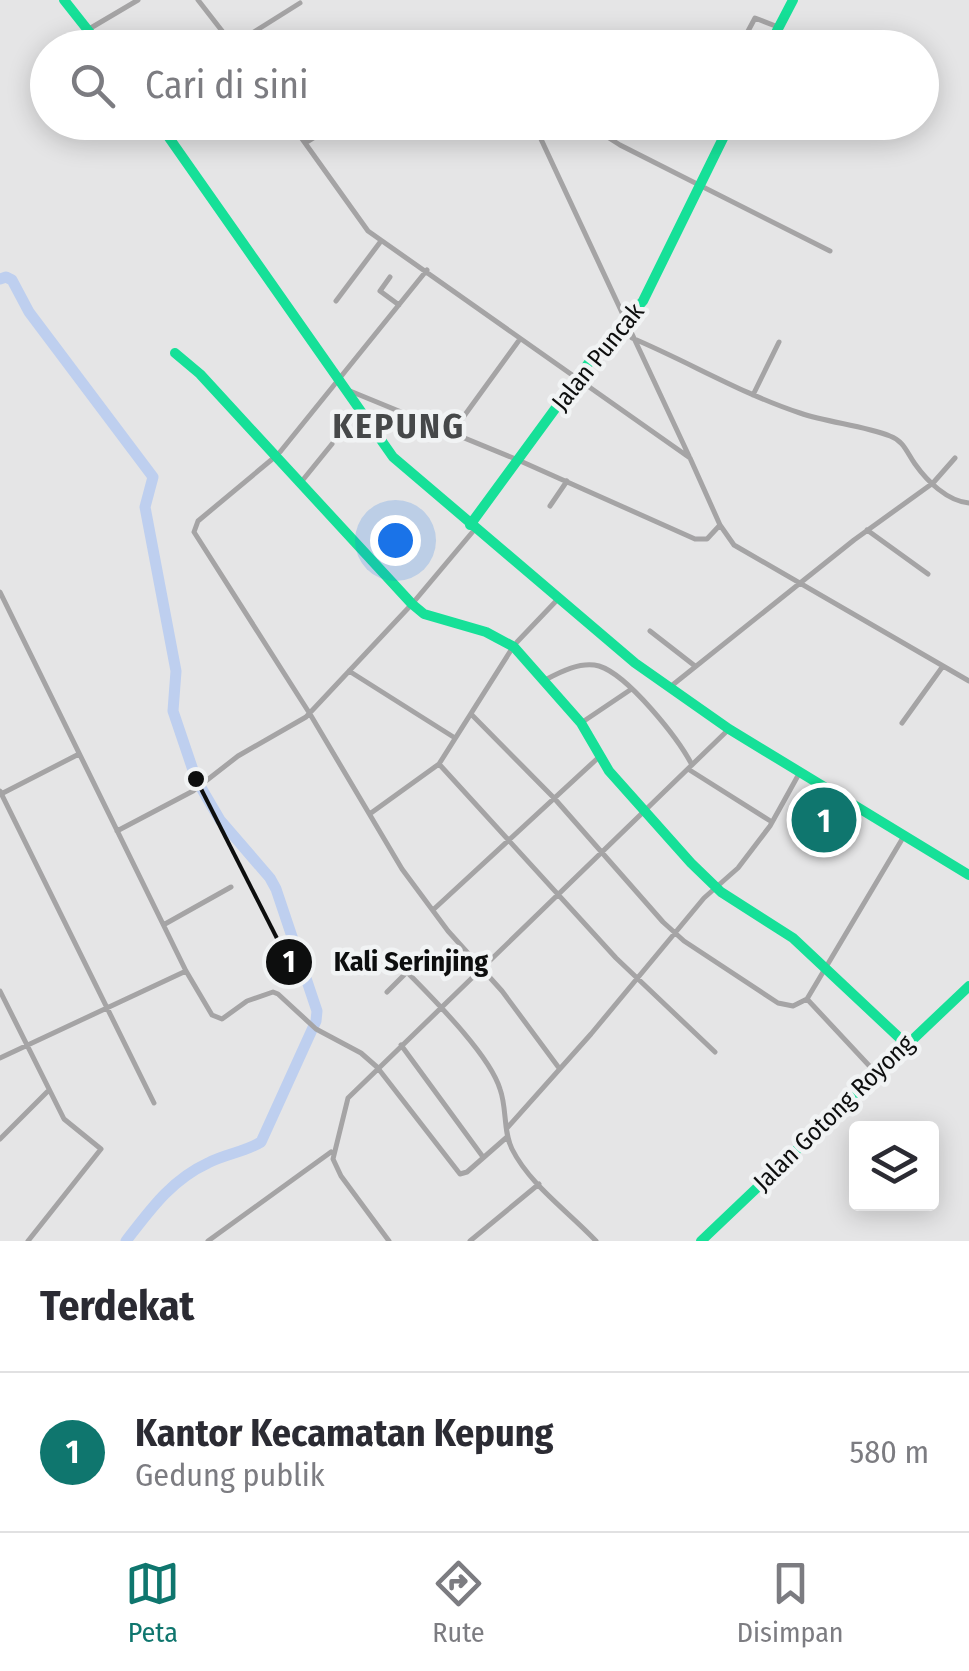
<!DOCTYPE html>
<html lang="id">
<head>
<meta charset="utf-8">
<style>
	:root { --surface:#fff; --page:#f2f2f3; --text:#2b2b33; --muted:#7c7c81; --line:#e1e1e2; --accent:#0f766e }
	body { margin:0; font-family:"Fira Sans Condensed",sans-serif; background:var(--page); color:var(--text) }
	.controls { position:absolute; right:30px; bottom:30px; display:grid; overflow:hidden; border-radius:10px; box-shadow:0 5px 25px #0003 }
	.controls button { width:90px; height:90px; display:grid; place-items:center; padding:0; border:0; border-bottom:2px solid var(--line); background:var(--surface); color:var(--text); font:50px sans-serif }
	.you { position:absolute; left:395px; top:540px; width:35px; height:35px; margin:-25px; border:8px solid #fff; border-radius:50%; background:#1a73e8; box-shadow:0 0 0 15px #1a73e833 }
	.badge { display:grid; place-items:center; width:65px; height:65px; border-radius:50%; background:var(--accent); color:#fff; font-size:32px; font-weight:700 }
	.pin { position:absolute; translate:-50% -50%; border:5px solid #fff; box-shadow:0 2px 10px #0006 }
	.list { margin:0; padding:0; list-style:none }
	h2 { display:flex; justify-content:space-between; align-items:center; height:130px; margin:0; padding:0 40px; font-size:42px }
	h2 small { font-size:32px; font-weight:400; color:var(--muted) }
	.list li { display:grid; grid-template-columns:65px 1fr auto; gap:30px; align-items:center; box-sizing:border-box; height:160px; padding:0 40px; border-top:2px solid var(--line) }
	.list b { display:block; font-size:38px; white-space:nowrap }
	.list p { margin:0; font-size:32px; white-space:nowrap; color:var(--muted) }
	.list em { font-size:32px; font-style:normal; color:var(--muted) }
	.icon { flex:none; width:55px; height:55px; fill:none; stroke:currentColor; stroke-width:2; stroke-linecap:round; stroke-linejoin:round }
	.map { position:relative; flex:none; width:969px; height:1241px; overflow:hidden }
	.search { position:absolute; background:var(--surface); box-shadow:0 5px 25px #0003; left:30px; right:30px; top:30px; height:110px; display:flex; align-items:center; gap:25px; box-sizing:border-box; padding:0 35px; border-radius:55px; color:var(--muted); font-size:38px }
	.sheet { height:290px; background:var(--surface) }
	nav { display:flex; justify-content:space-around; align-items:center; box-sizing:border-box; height:140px; border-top:2px solid var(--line); background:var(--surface); font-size:28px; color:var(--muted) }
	nav a { display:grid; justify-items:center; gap:5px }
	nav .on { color:var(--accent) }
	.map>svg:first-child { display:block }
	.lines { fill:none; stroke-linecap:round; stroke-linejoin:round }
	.river { stroke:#becfef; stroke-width:11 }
	.street { stroke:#a5a4a5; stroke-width:5 }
	.fast { stroke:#16e098; stroke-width:10 }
	.labels { text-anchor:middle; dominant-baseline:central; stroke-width:9; stroke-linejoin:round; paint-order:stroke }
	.street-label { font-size:25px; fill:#0d0e0e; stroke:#f1f3f4 }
	.district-label { font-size:35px; font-weight:bold; letter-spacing:2.5px; fill:#464849; stroke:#f1f3f4 }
	.leader { fill:none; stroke:#0d0e0e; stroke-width:4 }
	.callout-dot { fill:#0d0e0e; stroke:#f1f3f4; stroke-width:4 }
	.mark-label { font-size:30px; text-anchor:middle; font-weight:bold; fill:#fff }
	.callout-label { font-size:28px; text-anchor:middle; font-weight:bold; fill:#0d0e0e; stroke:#f1f3f4; stroke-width:9; stroke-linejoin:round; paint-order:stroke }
</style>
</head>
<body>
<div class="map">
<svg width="969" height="1241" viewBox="0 0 969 1241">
	<rect width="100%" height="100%" fill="#e5e5e6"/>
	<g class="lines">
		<path class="river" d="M0,279l6,-2 6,3 17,32 124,165 -8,30 31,164 -3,40 23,68 24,41 50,58 6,11 41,122 -1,10 -55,121c-16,10 -36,12 -53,21 -37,17 -58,47 -82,78"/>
		<path class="street" d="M198,0l35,45
			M89,29l49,-29
			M233,45l67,-42
			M739,48l16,-30 23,9
			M290,122l78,109 322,227 30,67 14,20 235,136
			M533,122l156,334
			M584,122l36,23 210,106
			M305,143l34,-21
			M390,277l-10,14 19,14
			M336,301l45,-60
			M632,338c57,24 110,56 168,75 29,10 62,12 90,23 14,5 17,17 25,28 12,17 32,37 54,39
			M350,391l168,69 177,79h12l13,-14
			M753,395l26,-53
			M451,434l69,-95
			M280,452l147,-182
			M276,456l-78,65 -4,11 116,182 92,155 46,62 54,60 57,77
			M302,481l30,-37
			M550,506l17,-25
			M867,530l61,44
			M0,592l186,379 26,44 10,4 25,-18 26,-9 5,2 38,35 45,24 16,14 83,107 7,-2 40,-35
			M650,631l45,35
			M517,642l41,-43
			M349,671l106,67
			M545,680c15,-8 36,-19 54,-14 29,9 79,72 93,99
			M670,687l184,-147 79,-57 22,-25
			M471,714l83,84 109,124 21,19 94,62 15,3 14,-7
			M581,723l49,-33
			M902,723l41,-57
			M439,764l177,194 99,94
			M688,769l84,53
			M0,791l154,312
			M3,793l76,-39
			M371,813l68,-49 74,-117
			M117,831l76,-40 45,-35 68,-39 106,-113 63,-75
			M434,909l165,-152
			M165,924l66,-37
			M403,968c27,28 86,85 97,121 7,19 3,42 12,60 18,36 57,63 84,92
			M0,991l64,128 37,30 -73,92
			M387,992l20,-20
			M401,1045l82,112
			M0,1058l186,-87
			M876,1073l-69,-74 97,-163
			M507,1128l84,-94 113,-136 34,-30 32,-42 30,-54
			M0,1139l47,-47
			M208,1241l123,-89
			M389,1241l-48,-65 -8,-17 15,-61 380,-368
			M470,1241l69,-57"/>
		<path class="fast" d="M64,0l38,48
			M768,48l25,-48
			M158,122l235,335 242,206 94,66 240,146
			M175,353l25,21 212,230 12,10 62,18 28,15 67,76 28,48 82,92 30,29 72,46 113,106
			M470,525l126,-172 47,-52 88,-179
			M701,1241l268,-255"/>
	</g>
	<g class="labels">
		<g class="street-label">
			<text transform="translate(598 357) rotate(-51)">Jalan Puncak</text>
			<text transform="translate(834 1113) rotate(-44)">Jalan Gotong Royong</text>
		</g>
		<g class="district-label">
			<text x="399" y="426">KEPUNG</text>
		</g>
	</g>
	<path class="leader" d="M196 779L289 962"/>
	<g class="callout-dot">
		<circle cx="196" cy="779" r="10"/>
		<circle cx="289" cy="962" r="25"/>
	</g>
	<g class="mark-label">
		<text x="289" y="972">1</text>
	</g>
	<g class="callout-label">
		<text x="411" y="971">Kali Serinjing</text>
	</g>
</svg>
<div class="controls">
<button><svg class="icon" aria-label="layers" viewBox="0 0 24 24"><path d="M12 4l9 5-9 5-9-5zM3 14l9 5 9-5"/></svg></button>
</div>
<div class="you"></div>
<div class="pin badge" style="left:824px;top:820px">1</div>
<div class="search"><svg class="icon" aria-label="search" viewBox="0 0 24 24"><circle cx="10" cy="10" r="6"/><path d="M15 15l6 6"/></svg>Cari di sini</div>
</div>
<section class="sheet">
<h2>Terdekat<small></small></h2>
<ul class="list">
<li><span class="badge">1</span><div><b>Kantor Kecamatan Kepung</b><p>Gedung publik</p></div><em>580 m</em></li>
</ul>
</section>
<nav>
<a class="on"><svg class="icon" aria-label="map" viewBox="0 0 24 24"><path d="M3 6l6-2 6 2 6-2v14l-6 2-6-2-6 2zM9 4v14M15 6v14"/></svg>Peta</a>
<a><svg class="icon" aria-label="directions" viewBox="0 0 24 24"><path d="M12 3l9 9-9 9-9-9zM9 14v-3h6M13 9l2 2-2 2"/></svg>Rute</a>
<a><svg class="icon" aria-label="saved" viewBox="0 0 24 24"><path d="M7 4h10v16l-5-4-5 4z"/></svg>Disimpan</a>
</nav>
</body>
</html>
